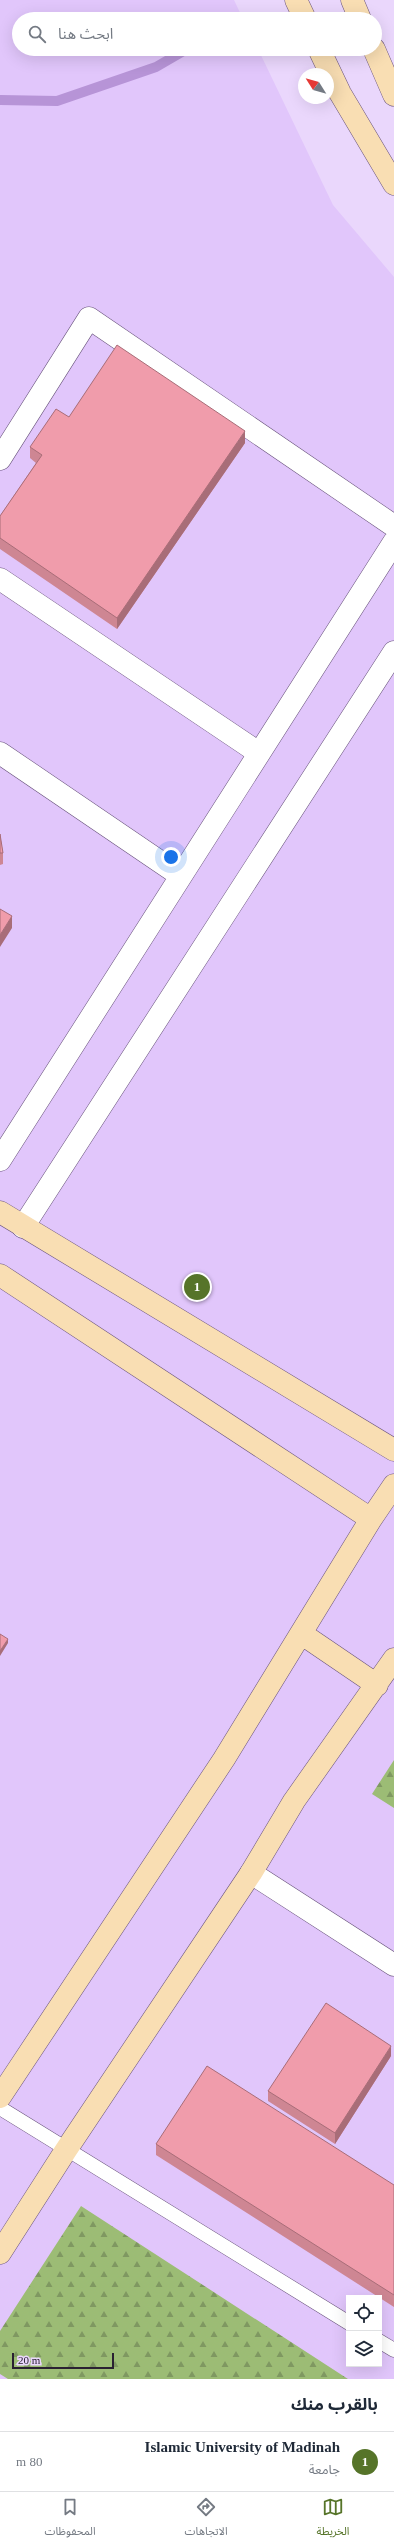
<!DOCTYPE html>
<html lang="ar">
<head>
<meta charset="utf-8">
<style>
	:root { --surface:#fff; --page:#f6f6f7; --text:#1f2937; --muted:#747a83; --line:#e0e1e3; --accent:#567429 }
	body { margin:0; font-family:"Times New Roman","Noto Sans Arabic",serif; background:var(--page); color:var(--text); direction:rtl }
	.controls { position:absolute; right:12px; bottom:12px; display:grid; overflow:hidden; border-radius:0px; box-shadow:0 4px 16px #0002 }
	.controls button { width:36px; height:36px; display:grid; place-items:center; padding:0; border:0; border-bottom:1px solid var(--line); background:var(--surface); color:var(--text); font:20px sans-serif }
	.compass { position:absolute; left:298px; top:68px; width:36px; height:36px; border-radius:50%; background:var(--surface); box-shadow:0 4px 16px #0002; rotate:307deg }
	.scale { position:absolute; left:12px; bottom:10px; width:102px; box-sizing:border-box; padding-left:4px; border:2px solid #2a2132; border-top:0; font-size:11px; line-height:14px; white-space:nowrap; color:#2a2132; -webkit-text-stroke:3px #ead7fc; paint-order:stroke }
	.you { position:absolute; left:171px; top:857px; width:14px; height:14px; margin:-10px; border:3px solid #fff; border-radius:50%; background:#1a73e8; box-shadow:0 0 0 6px #1a73e833 }
	.badge { display:grid; place-items:center; width:26px; height:26px; border-radius:50%; background:var(--accent); color:#fff; font-size:13px; font-weight:700 }
	.pin { position:absolute; translate:-50% -50%; border:2px solid #fff; box-shadow:0 1px 4px #0006 }
	.list { margin:0; padding:0; list-style:none }
	h2 { display:flex; justify-content:space-between; align-items:center; height:52px; margin:0; padding:0 16px; font-size:17px }
	h2 small { font-size:13px; font-weight:400; color:var(--muted) }
	.list li { display:grid; grid-template-columns:26px 1fr auto; gap:12px; align-items:center; box-sizing:border-box; height:60px; padding:0 16px; border-top:1px solid var(--line) }
	.list b { display:block; font-size:15px; white-space:nowrap }
	.list p { margin:0; font-size:13px; white-space:nowrap; color:var(--muted) }
	.list em { font-size:13px; font-style:normal; color:var(--muted) }
	.icon { flex:none; width:22px; height:22px; fill:none; stroke:currentColor; stroke-width:2; stroke-linecap:round; stroke-linejoin:round }
	.map { position:relative; flex:none; width:394px; height:2379px; overflow:hidden; direction:ltr }
	.search { position:absolute; background:var(--surface); box-shadow:0 4px 16px #0002; left:12px; right:12px; top:12px; height:44px; display:flex; align-items:center; gap:10px; box-sizing:border-box; padding:0 14px; border-radius:22px; color:var(--muted); font-size:15px }
	.sheet { height:112px; background:var(--surface) }
	nav { display:flex; justify-content:space-around; align-items:center; box-sizing:border-box; height:56px; border-top:1px solid var(--line); background:var(--surface); font-size:11px; color:var(--muted) }
	nav a { display:grid; justify-items:center; gap:2px }
	nav .on { color:var(--accent) }
	.map>svg:first-child { display:block }
	.built { fill:#e1c6fb; fill-rule:evenodd }
	.forest { fill:url(#forest-firs) }
	.lines { fill:none; stroke-linecap:round; stroke-linejoin:round }
	.stream { stroke:#b794d7; stroke-width:10 }
	.service-casing { stroke:#69547c; stroke-width:15 }
	.minor-casing { stroke:#69547c; stroke-width:23 }
	.secondary-casing { stroke:#69547c; stroke-width:23 }
	.service { stroke:#fff; stroke-width:14 }
	.minor { stroke:#fff; stroke-width:22 }
	.secondary { stroke:#f9deb3; stroke-width:22 }
	.wall { fill:#ce8693 }
	.shaded-wall { fill:#a86d78 }
	.building { fill:#f09cab; stroke:#a86d78 }
</style>
</head>
<body>
<div class="map">
<svg width="394" height="2379" viewBox="0 0 394 2379">
	<defs>
		<pattern id="forest-firs" width="22" height="20" patternUnits="userSpaceOnUse"><rect width="22" height="20" fill="#9cbc75"/><path d="M5 1l3.5 6h-7zM16 11l3.5 6h-7z" fill="#7f9861"/></pattern>
	</defs>
	<rect width="100%" height="100%" fill="#ead7fc"/>
	<path class="built" d="M0,0h234l9,19h-224v30h239l75,156 61,72v2102h-394zM349,2298h30v66h-30z"/>
	<path class="forest" d="M394,1760v48l-22,-14z
		M81,2206l267,173h-340l-8,-5v-43z"/>
	<g class="lines">
		<path class="stream" d="M0,100l57,1 99,-34 31,-18"/>
		<defs>
			<path id="service" d="M0,2108l349,215
				M379,2341l15,9"/>
			<path id="minor" d="M0,459l89,-141 305,208
				M0,579l259,174
				M0,753l181,123
				M0,1160l394,-618
				M23,1227l371,-575
				M251,1873l143,92"/>
			<path id="secondary" d="M296,0l9,19
				M352,0l8,19
				M319,49l21,44 54,91
				M374,49l20,46
				M0,1212l394,238
				M0,1275l371,244
				M302,1634l75,51
				M0,2097l224,-338 147,-240 23,-34
				M0,2253l66,-103 185,-277 43,-72 100,-142"/>
		</defs>
		<use href="#service" class="service-casing"/>
		<use href="#minor" class="minor-casing"/>
		<use href="#secondary" class="secondary-casing"/>
		<use href="#service" class="service"/>
		<use href="#minor" class="minor"/>
		<use href="#secondary" class="secondary"/>
	</g>
	<path class="wall" d="M245,443l-128,186 -117,-80v-33l36,-53 -6,-5v-11z
		M0,834l3,19v11l-3,1z
		M391,2056l-56,88 -67,-43v-10z
		M156,2144l238,41v122l-238,-152z"/>
	<path class="shaded-wall" d="M245,431v12l-128,186v-11z
		M12,916v12l-12,19v-12z
		M8,1639v4l-8,13v-5z
		M391,2046v10l-56,88v-11z"/>
	<path class="building" d="M117,345l128,86 -128,187 -117,-80v-22l42,-61 -12,-8 26,-38 13,8z
		M0,834l3,19h-3z
		M0,909l12,7 -12,19z
		M0,1634l8,5 -8,12z
		M326,2003l65,43 -56,87 -67,-42z
		M207,2066l187,119v110l-238,-151z"/>
</svg>
<div class="controls">
<button><svg class="icon" aria-label="locate" viewBox="0 0 24 24"><circle cx="12" cy="12" r="6"/><path d="M12 2v4M12 18v4M2 12h4M18 12h4"/></svg></button>
<button><svg class="icon" aria-label="layers" viewBox="0 0 24 24"><path d="M12 4l9 5-9 5-9-5zM3 14l9 5 9-5"/></svg></button>
</div>
<svg class="compass" viewBox="-18 -18 36 36"><path d="M0-13l5 13h-10z" fill="#e53935"/><path d="M0 13l5-13h-10z" fill="#747a83"/></svg>
<div class="scale">20 m</div>
<div class="you"></div>
<div class="pin badge" style="left:197px;top:1287px">1</div>
<div class="search"><svg class="icon" aria-label="search" viewBox="0 0 24 24"><circle cx="10" cy="10" r="6"/><path d="M15 15l6 6"/></svg>ابحث هنا</div>
</div>
<section class="sheet">
<h2>بالقرب منك<small></small></h2>
<ul class="list">
<li><span class="badge">1</span><div><b>Islamic University of Madinah</b><p>جامعة</p></div><em>80 m</em></li>
</ul>
</section>
<nav>
<a class="on"><svg class="icon" aria-label="map" viewBox="0 0 24 24"><path d="M3 6l6-2 6 2 6-2v14l-6 2-6-2-6 2zM9 4v14M15 6v14"/></svg>الخريطة</a>
<a><svg class="icon" aria-label="directions" viewBox="0 0 24 24"><path d="M12 3l9 9-9 9-9-9zM9 14v-3h6M13 9l2 2-2 2"/></svg>الاتجاهات</a>
<a><svg class="icon" aria-label="saved" viewBox="0 0 24 24"><path d="M7 4h10v16l-5-4-5 4z"/></svg>المحفوظات</a>
</nav>
</body>
</html>
